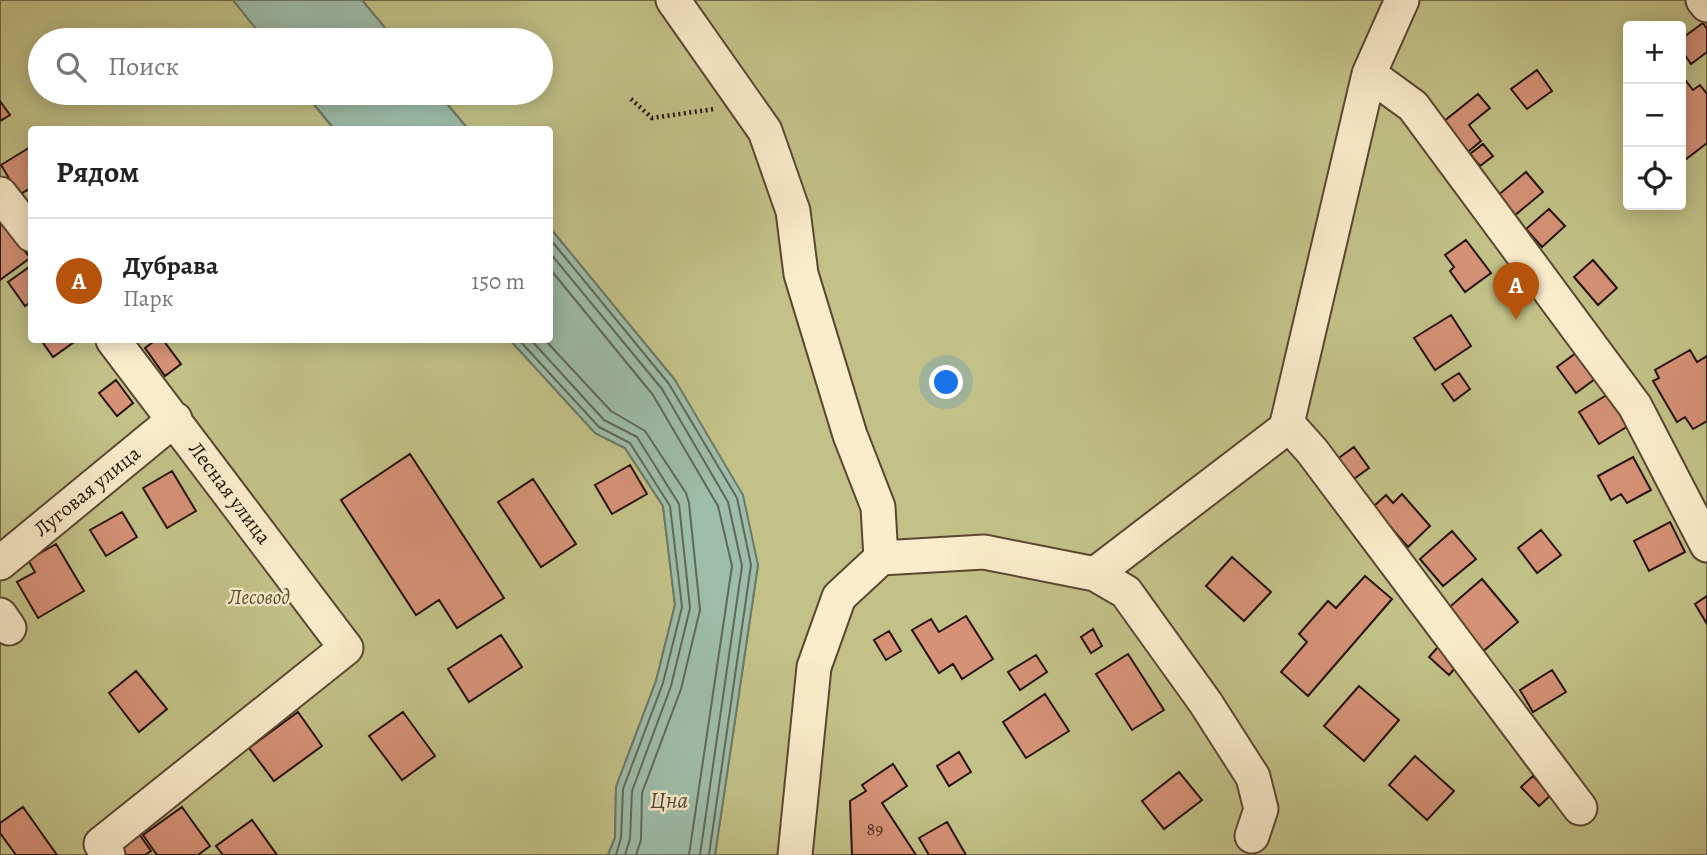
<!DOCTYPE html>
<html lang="ru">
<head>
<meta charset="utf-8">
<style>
	:root { --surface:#fff; --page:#f2f2f2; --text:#222; --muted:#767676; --line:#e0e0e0; --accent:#b45309 }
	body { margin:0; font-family:Alegreya,serif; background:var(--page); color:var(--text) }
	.controls { position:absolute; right:21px; top:21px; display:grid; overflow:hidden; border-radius:7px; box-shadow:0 4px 18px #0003 }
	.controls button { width:63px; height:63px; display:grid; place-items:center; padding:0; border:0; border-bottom:2px solid var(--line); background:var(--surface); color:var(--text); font:35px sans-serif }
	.you { position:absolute; left:947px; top:383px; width:24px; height:24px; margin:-18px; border:5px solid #fff; border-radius:50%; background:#1a73e8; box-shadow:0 0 0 10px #1a73e833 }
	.badge { display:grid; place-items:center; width:46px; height:46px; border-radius:50%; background:var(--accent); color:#fff; font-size:23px; font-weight:700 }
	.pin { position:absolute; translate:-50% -58px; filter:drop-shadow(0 2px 4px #0008) }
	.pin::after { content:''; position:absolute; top:37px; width:24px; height:21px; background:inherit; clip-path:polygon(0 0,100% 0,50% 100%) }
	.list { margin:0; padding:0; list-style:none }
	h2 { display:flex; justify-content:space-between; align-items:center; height:91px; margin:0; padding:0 28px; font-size:30px }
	h2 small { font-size:23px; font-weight:400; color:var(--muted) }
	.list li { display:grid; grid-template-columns:46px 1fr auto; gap:21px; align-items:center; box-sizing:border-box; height:126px; padding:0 28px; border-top:2px solid var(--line) }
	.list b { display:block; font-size:26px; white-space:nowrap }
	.list p { margin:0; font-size:23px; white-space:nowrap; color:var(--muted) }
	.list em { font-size:23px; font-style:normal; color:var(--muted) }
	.icon { flex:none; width:38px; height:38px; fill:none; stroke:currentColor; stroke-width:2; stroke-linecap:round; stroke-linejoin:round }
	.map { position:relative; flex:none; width:1707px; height:855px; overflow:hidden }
	.search { position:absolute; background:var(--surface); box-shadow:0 4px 18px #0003; left:28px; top:28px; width:525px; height:77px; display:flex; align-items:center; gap:18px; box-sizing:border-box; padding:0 24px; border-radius:38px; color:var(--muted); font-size:26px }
	.panel { position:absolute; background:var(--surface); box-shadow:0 4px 18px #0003; left:28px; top:126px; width:525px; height:217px; border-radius:7px }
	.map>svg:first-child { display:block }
	.green { fill:#c2c288; stroke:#746a48; stroke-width:2; fill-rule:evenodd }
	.water { fill:#9ebeab; stroke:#6e7969; stroke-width:2 }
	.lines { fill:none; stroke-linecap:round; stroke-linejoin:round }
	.shore { stroke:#626859; stroke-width:2 }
	.building { fill:#d59277; stroke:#271107; stroke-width:2 }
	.minor-casing { stroke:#5c4632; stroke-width:37 }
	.path { stroke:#271107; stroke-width:4.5; stroke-dasharray:2 3.5; stroke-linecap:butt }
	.minor { stroke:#fbedcc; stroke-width:33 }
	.labels { text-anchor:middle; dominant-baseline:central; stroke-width:5; stroke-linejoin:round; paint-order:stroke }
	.number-label { font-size:18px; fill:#523123 }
	.street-label { font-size:21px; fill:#271107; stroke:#fbedcc }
	.park-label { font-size:21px; font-style:italic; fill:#5d4f34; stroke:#fbedcc }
	.water-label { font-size:23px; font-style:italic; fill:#514e40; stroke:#fbedcc }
</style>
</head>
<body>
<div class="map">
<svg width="1707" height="855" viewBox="0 0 1707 855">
	<rect width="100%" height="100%" fill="#f9e3b1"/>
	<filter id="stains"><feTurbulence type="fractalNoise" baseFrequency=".00286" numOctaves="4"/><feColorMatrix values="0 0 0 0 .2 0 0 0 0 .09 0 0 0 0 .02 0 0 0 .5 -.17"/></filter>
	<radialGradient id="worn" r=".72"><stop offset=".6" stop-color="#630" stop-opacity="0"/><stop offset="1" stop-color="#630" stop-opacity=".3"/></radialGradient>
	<path class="green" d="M0,0h233l32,40h-225v53h265l29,36 -302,1v210h478l85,93 30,15 38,58 12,99 -19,76 -40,106 -1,51 -7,17h-608z
		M362,0h1345v855h-992l43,-290 -83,-185 -125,-152v-98l-82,-1 -30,-36h103v-53h-146zM1628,26h53v179h-53z"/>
	<path class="water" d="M233,0h129l33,40h-130z
		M305,93h133l30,36h-134z
		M550,228l125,152 68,115 15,70 -43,290h-107l7,-17 1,-51 40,-106 19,-76 -12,-99 -38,-58 -30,-15 -85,-93h40z"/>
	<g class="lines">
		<path class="shore" d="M550,239l119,145 68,114 14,67 -42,290
			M550,253l112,136 66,113 14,64 -42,289
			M550,269l103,126 65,111 14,60 -43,289
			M519,340l80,87 31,16 40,63 12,101 -19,76 -40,106 -2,49 -5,17
			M531,340l73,80 33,17 42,67 11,104 -19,78 -39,105 -2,48 -5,16
			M545,340l66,71 34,20 41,62 3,10 11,107 -19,79 -39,104 -1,47 -5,15"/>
	</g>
	<path class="building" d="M1703,23l4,6v23l-16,12 -10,-15v-10z
		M1537,70l15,21 -25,18 -16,-20z
		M1686,81l7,9 7,-5 7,9v49l-22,17 -4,-6v-69z
		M1478,94l12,14 -21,17 12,16 -18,15 -25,-30z
		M0,101l10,14 -10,6z
		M1483,144l10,12 -13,10 -10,-12z
		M32,146v41l-13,8 -18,-30z
		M1526,172l17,20 -29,24 -17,-20z
		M1549,209l16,17 -23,21 -16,-18z
		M4,222l26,36 -30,22v-55z
		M1466,240l25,33 -26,19 -15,-21 4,-4 -9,-12z
		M1593,260l24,28 -19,17 -24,-28z
		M32,265v36l-7,5 -17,-24z
		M1451,315l20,31 -36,24 -21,-32z
		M41,340h36l-24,17z
		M156,340h7l18,24 -16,12 -20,-28z
		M1580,350l19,26 -23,17 -19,-26z
		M1690,350l7,12 10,-6v65l-14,8 -8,-12 -8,5 -24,-41 6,-3 -4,-8z
		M1459,373l11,16 -16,12 -12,-17z
		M116,380l17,23 -16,13 -18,-23z
		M1613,391l20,32 -34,21 -20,-32z
		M1354,447l15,21 -18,13 -15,-21z
		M410,454l94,144 -47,30 -18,-28 -23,15 -75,-115z
		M1633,457l18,33 -24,13 -6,-9 -10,6 -13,-24z
		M630,465l17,29 -35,20 -17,-29z
		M172,471l24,40 -29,17 -24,-40z
		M533,479l43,65 -35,23 -43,-65z
		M1402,494l28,32 -22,21 -35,-40 13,-12 7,8z
		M122,512l15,25 -31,19 -16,-26z
		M1670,522l15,30 -36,19 -15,-30z
		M1541,530l20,25 -24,18 -19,-25z
		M1452,531l24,28 -33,27 -23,-27z
		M56,544l28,47 -46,27 -21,-36 18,-10 -7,-12z
		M1232,557l39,35 -27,29 -38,-35z
		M1365,576l27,23 -84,97 -27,-24 26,-30 -8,-8 29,-33 8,7z
		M1482,579l36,43 -37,31 -36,-42z
		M1707,596v28l-12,-20z
		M966,616l27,43 -31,20 -9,-15 -14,9 -27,-43 19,-11 8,13z
		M1093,629l9,17 -11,7 -10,-16z
		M889,631l12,20 -15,9 -12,-20z
		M501,635l21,32 -53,35 -21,-33z
		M1438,647l20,18 -9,10 -20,-18z
		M1128,654l36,56 -32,20 -36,-56z
		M1036,655l11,17 -27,18 -12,-18z
		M1552,670l14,22 -33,20 -13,-22z
		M136,671l31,38 -28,23 -30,-39z
		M1359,686l40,34 -35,41 -40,-35z
		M1045,694l24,37 -43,27 -23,-36z
		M298,712l24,34 -48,35 -25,-33z
		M403,712l32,44 -33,24 -33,-44z
		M959,752l12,20 -22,14 -12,-20z
		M1415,756l39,35 -27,29 -38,-35z
		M893,764l14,22 -25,17 34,52h-64l-2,-54 16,-10 -4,-6z
		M1179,772l23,28 -38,29 -22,-28z
		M1533,776l18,19 -12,11 -18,-19z
		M23,807l34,48h-41l-16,-22v-10z
		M182,807l28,39 -12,9h-41l-14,-20z
		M252,820l25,35h-54l-7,-9z
		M947,822l19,33h-37l-10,-17z
		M137,831l14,20 -6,4h-19l-8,-11z"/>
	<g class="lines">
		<defs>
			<path id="minor" d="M673,0l92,131 28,80 8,63 49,161 28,72 3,51 -42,39 -25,70 -19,188
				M1703,0l4,5
				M1369,74l44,32 222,300 72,139
				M0,194l32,41
				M1287,423l25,28 268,357
				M881,558l103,-6 111,22 191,-146 83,-354 33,-74
				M0,563l175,-144
				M1095,574l31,18 79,110 48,75 8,32 -9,27
				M0,615l9,13
				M108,855l-7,-11 245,-196 -233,-308"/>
		</defs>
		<use href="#minor" class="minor-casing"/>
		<path class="path" d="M631,99l21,19 62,-9"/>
		<use href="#minor" class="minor"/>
	</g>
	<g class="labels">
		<g class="number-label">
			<text x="875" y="829">89</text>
		</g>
		<g class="street-label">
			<text transform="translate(87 491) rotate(-39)">Луговая улица</text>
			<text transform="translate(230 493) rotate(53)">Лесная улица</text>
		</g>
		<g class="park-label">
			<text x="259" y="597">Лесовод</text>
		</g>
		<g class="water-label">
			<text x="669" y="800">Цна</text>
		</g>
	</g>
	<rect width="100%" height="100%" filter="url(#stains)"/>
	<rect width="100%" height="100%" fill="url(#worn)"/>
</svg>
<div class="controls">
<button>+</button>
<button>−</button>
<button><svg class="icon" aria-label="locate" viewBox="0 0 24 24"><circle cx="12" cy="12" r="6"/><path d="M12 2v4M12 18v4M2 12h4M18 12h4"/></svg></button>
</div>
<div class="you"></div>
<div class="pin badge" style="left:1516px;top:320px">A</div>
<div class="search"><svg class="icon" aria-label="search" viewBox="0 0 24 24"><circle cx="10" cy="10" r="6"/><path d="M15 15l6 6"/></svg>Поиск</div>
<section class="panel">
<h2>Рядом<small></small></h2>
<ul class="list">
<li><span class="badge">A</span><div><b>Дубрава</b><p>Парк</p></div><em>150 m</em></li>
</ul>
</section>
</div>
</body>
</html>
